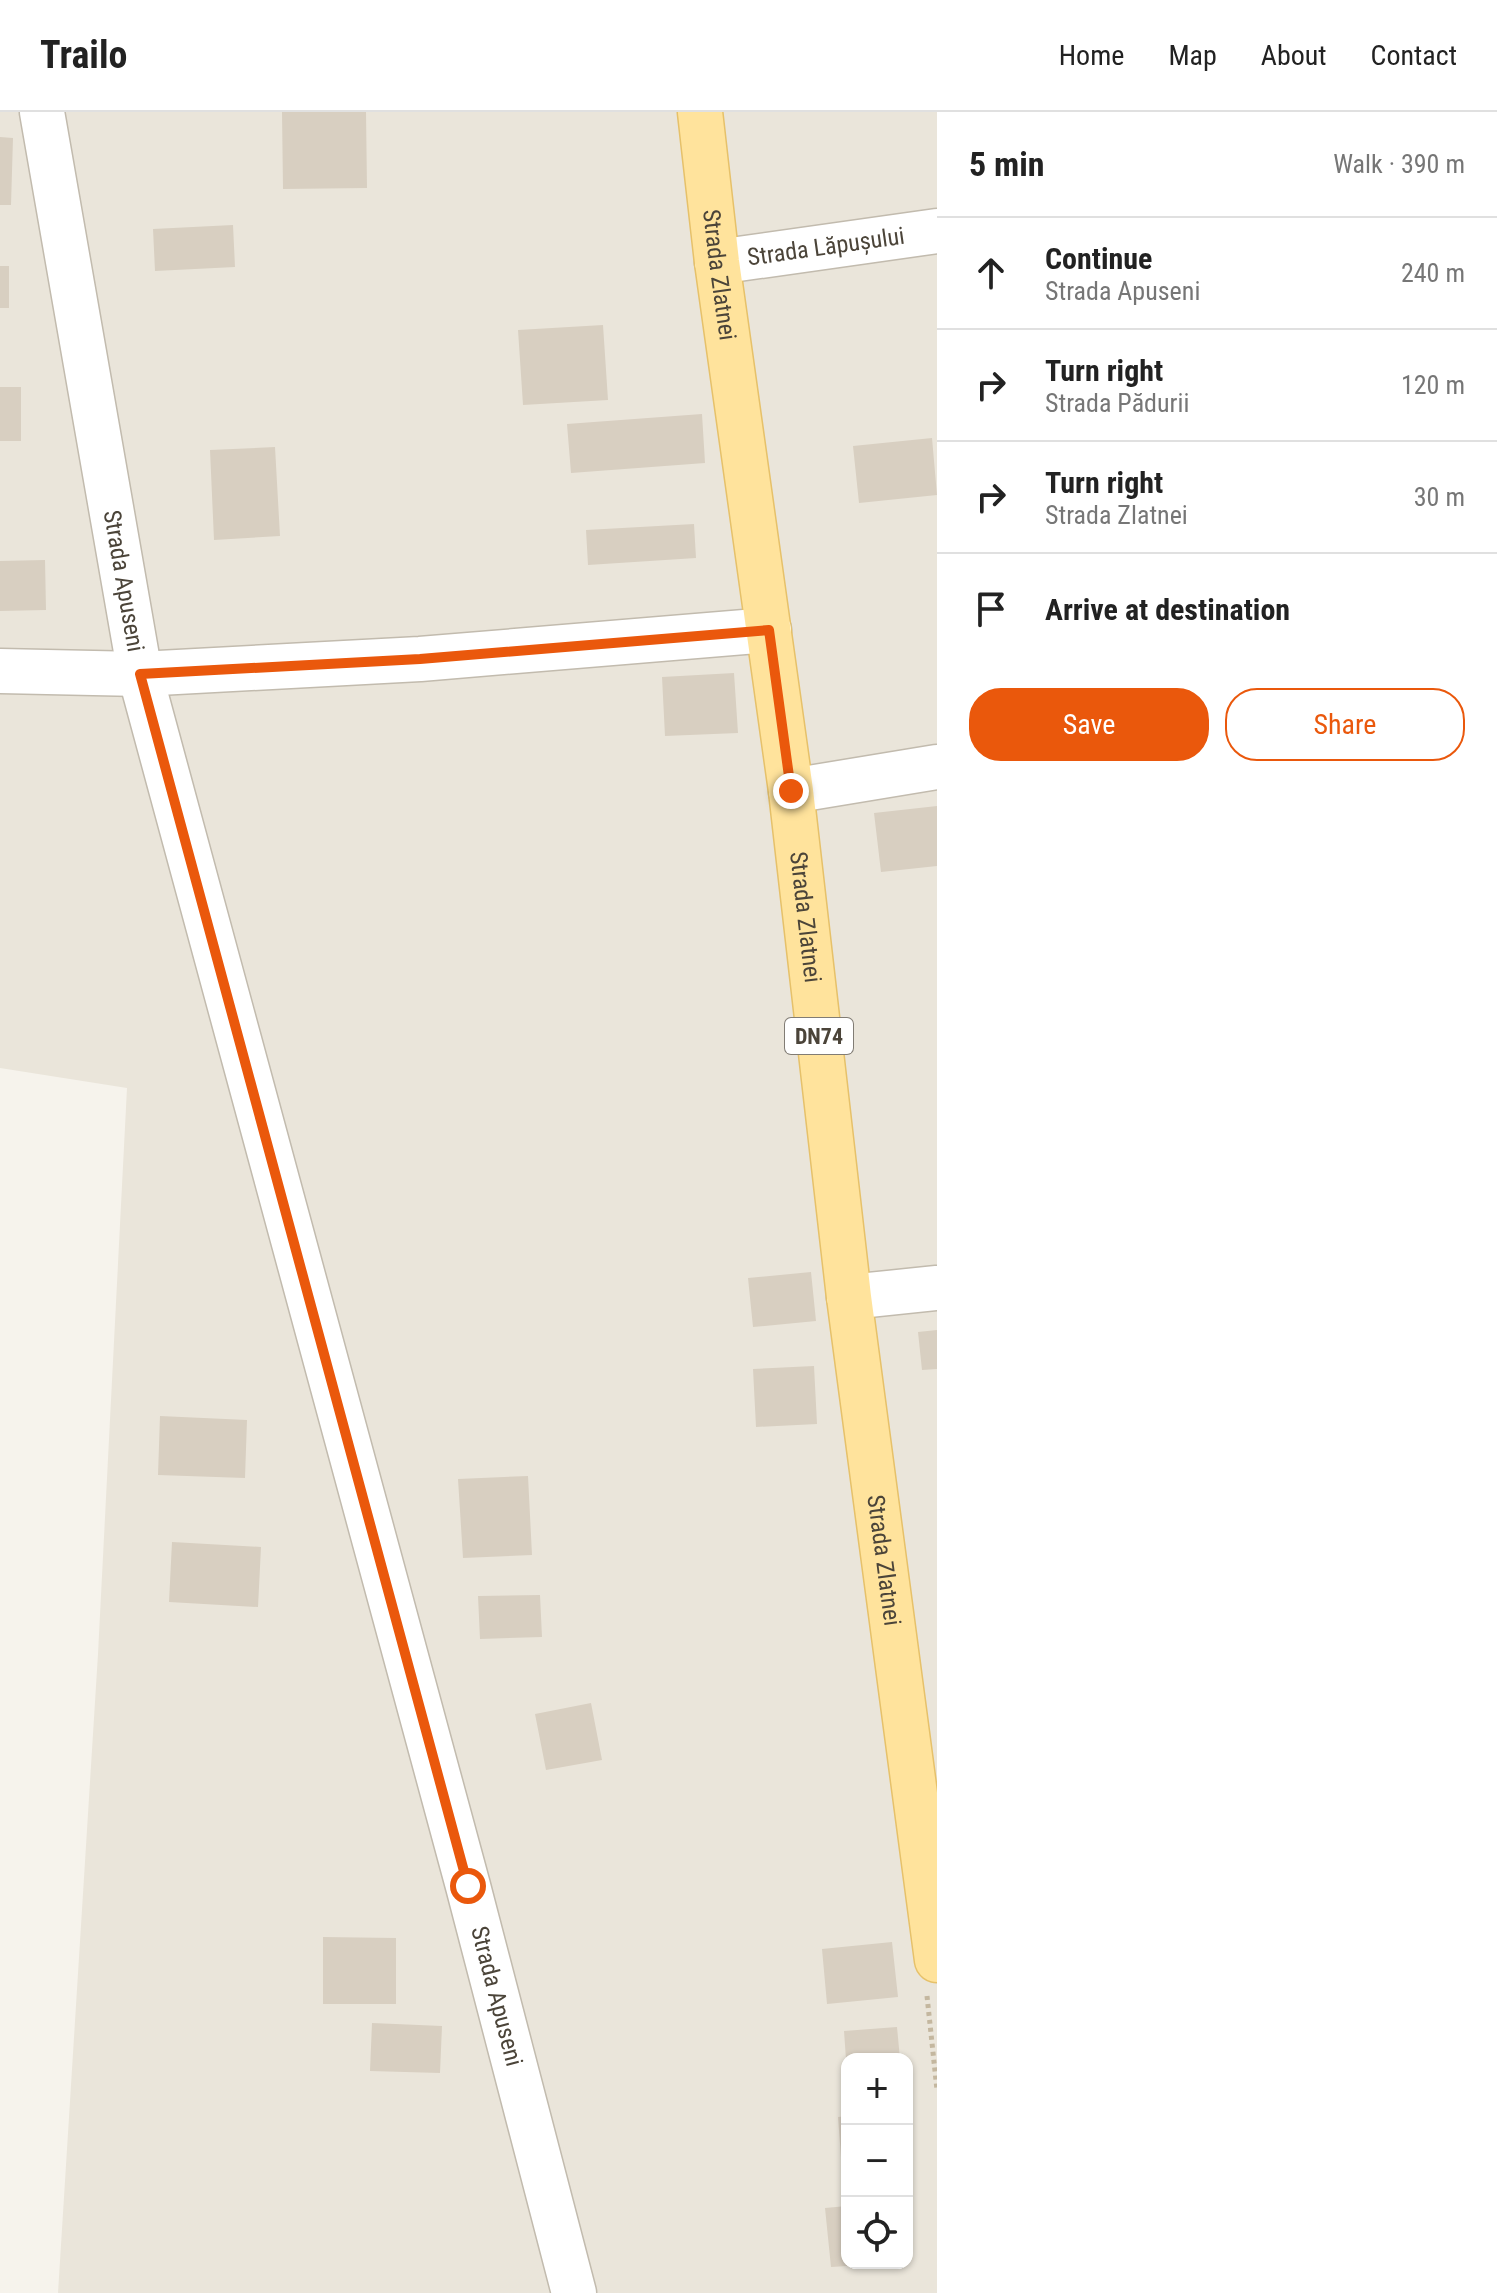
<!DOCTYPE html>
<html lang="en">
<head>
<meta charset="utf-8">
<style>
	:root { --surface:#fff; --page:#f2f2f2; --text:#222; --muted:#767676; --line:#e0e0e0; --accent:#ea580c }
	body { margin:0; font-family:"Roboto Condensed",sans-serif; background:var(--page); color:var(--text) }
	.controls { position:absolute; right:24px; bottom:24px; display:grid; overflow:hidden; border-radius:16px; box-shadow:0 2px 6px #0004 }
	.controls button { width:72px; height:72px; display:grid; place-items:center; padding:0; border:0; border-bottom:2px solid var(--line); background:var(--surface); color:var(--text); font:40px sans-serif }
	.stop { position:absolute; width:24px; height:24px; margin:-18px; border:6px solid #ea580c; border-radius:50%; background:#fff }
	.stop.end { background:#ea580c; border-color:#fff; box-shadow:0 2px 8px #0008 }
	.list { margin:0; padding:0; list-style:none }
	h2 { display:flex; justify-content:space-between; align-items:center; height:104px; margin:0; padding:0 32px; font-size:34px }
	h2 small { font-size:26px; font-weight:400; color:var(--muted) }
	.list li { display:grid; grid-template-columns:52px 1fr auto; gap:24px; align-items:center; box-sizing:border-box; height:112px; padding:0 32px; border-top:2px solid var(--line) }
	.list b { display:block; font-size:30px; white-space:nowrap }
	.list p { margin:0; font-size:26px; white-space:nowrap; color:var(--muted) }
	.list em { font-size:26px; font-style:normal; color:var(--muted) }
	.actions { display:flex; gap:16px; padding:24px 32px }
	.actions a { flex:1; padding:18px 0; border:2px solid var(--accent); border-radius:32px; text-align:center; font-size:28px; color:var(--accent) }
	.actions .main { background:var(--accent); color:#fff }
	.icon { flex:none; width:44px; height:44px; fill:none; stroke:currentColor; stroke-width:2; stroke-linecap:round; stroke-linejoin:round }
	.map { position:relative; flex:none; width:937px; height:2181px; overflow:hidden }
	header { display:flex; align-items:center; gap:48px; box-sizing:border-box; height:112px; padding:0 40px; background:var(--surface); border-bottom:2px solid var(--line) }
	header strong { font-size:38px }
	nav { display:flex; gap:44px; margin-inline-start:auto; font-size:28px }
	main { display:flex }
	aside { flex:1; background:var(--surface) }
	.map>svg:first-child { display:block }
	.residential { fill:#eae5da; fill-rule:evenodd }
	.building { fill:#d8cfc1 }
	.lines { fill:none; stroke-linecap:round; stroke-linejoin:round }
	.minor-casing { stroke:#c2bbae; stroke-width:47 }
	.major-casing { stroke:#e6c16a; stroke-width:47 }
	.path { stroke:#c4b79f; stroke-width:5; stroke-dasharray:4 4; stroke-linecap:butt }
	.minor { stroke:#fff; stroke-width:44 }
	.major { stroke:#ffe39c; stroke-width:44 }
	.route { stroke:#ea580c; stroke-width:10 }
	.labels { text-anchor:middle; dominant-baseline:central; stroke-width:7; stroke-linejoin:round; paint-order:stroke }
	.shield { fill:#fff; stroke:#817c74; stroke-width:2 }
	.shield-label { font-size:22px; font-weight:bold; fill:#4b4439 }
	.street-label { font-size:24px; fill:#4b4439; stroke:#fff }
</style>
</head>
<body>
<header>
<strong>Trailo</strong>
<nav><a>Home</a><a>Map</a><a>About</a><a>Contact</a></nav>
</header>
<main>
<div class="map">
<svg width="937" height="2181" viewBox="0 0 937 2181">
	<rect width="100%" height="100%" fill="#f6f3ec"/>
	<path class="residential" d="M0,0h937v2181h-879l40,-639 29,-566 -127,-20zM847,1947h60v204h-60z"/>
	<path class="building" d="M282,0h84l1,76 -84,1z
		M0,25l13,1 -2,67h-11z
		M233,113l2,42 -80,4 -2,-42z
		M0,154h9v42h-9z
		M603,213l5,75 -85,5 -5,-75z
		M0,275h21v54h-21z
		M702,302l3,49 -134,10 -4,-49z
		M932,326l5,57 -78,8 -6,-57z
		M275,335l5,89 -66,4 -4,-90z
		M694,412l2,34 -108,7 -2,-35z
		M45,448l1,50 -46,1v-50z
		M734,561l4,60 -73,3 -3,-59z
		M937,694v60l-56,6 -7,-59z
		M811,1160l5,49 -63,6 -5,-49z
		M937,1218v39l-15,1 -4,-38z
		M814,1254l3,58 -61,3 -3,-58z
		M160,1304l87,4 -2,58 -87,-3z
		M528,1364l4,79 -69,3 -5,-79z
		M172,1430l89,5 -3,60 -89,-5z
		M540,1483l2,42 -62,2 -2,-43z
		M591,1591l11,57 -56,10 -11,-56z
		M323,1825l73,1v66h-73z
		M892,1830l6,55 -71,7 -5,-55z
		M372,1911l70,3 -2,47 -70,-2z
		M897,1915l3,32h-54l-2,-28z
		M847,2004v41h-6l-3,-40z
		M847,2094v60l-16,1 -6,-59z"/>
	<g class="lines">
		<defs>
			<g id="minor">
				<path id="s1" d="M42,0l98,562 328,1212 106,407"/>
				<path id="s2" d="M717,150l220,-31"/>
				<path d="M0,559l140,3 280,-15 349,-29"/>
				<path d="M791,679l146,-24"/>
				<path d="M849,1185l88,-9"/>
			</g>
			<g id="major">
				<path id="s3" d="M700,0l17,150 74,529 58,506 88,663"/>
			</g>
		</defs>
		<use href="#minor" class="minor-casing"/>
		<use href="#major" class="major-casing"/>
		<path class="path" d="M927,1884l10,94"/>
		<use href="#minor" class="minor"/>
		<use href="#major" class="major"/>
	</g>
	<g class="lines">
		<path class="route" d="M468,1774l-328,-1212 280,-15 349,-29 22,161"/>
	</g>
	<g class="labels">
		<rect class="shield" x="785" y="906" width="68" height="36" rx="6"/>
		<g class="shield-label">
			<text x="819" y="924">DN74</text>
		</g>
		<g class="street-label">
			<text stroke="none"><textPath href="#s2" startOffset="110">Strada Lăpușului</textPath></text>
			<text stroke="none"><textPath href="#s3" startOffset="164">Strada Zlatnei</textPath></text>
			<text stroke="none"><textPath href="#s1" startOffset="476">Strada Apuseni</textPath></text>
			<text stroke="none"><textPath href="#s3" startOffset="812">Strada Zlatnei</textPath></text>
			<text stroke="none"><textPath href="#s3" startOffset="1460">Strada Zlatnei</textPath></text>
			<text stroke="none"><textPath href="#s1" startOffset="1940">Strada Apuseni</textPath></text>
		</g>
	</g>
</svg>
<div class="controls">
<button>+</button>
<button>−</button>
<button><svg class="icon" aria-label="locate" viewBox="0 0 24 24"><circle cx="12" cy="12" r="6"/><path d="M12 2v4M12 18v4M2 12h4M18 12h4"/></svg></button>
</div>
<div class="stop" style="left:468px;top:1774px"></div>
<div class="stop end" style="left:791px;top:679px"></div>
</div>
<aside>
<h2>5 min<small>Walk · 390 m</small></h2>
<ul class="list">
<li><svg class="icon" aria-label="ahead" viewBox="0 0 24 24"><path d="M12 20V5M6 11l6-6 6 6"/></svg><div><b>Continue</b><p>Strada Apuseni</p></div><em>240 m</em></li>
<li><svg class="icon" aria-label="right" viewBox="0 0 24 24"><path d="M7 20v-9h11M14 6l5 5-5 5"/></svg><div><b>Turn right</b><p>Strada Pădurii</p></div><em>120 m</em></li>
<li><svg class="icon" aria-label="right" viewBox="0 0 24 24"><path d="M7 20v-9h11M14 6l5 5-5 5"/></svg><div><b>Turn right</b><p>Strada Zlatnei</p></div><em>30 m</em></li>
<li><svg class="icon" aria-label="arrive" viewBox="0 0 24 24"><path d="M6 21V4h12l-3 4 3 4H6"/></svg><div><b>Arrive at destination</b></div></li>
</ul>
<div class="actions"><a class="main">Save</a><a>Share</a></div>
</aside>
</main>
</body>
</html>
